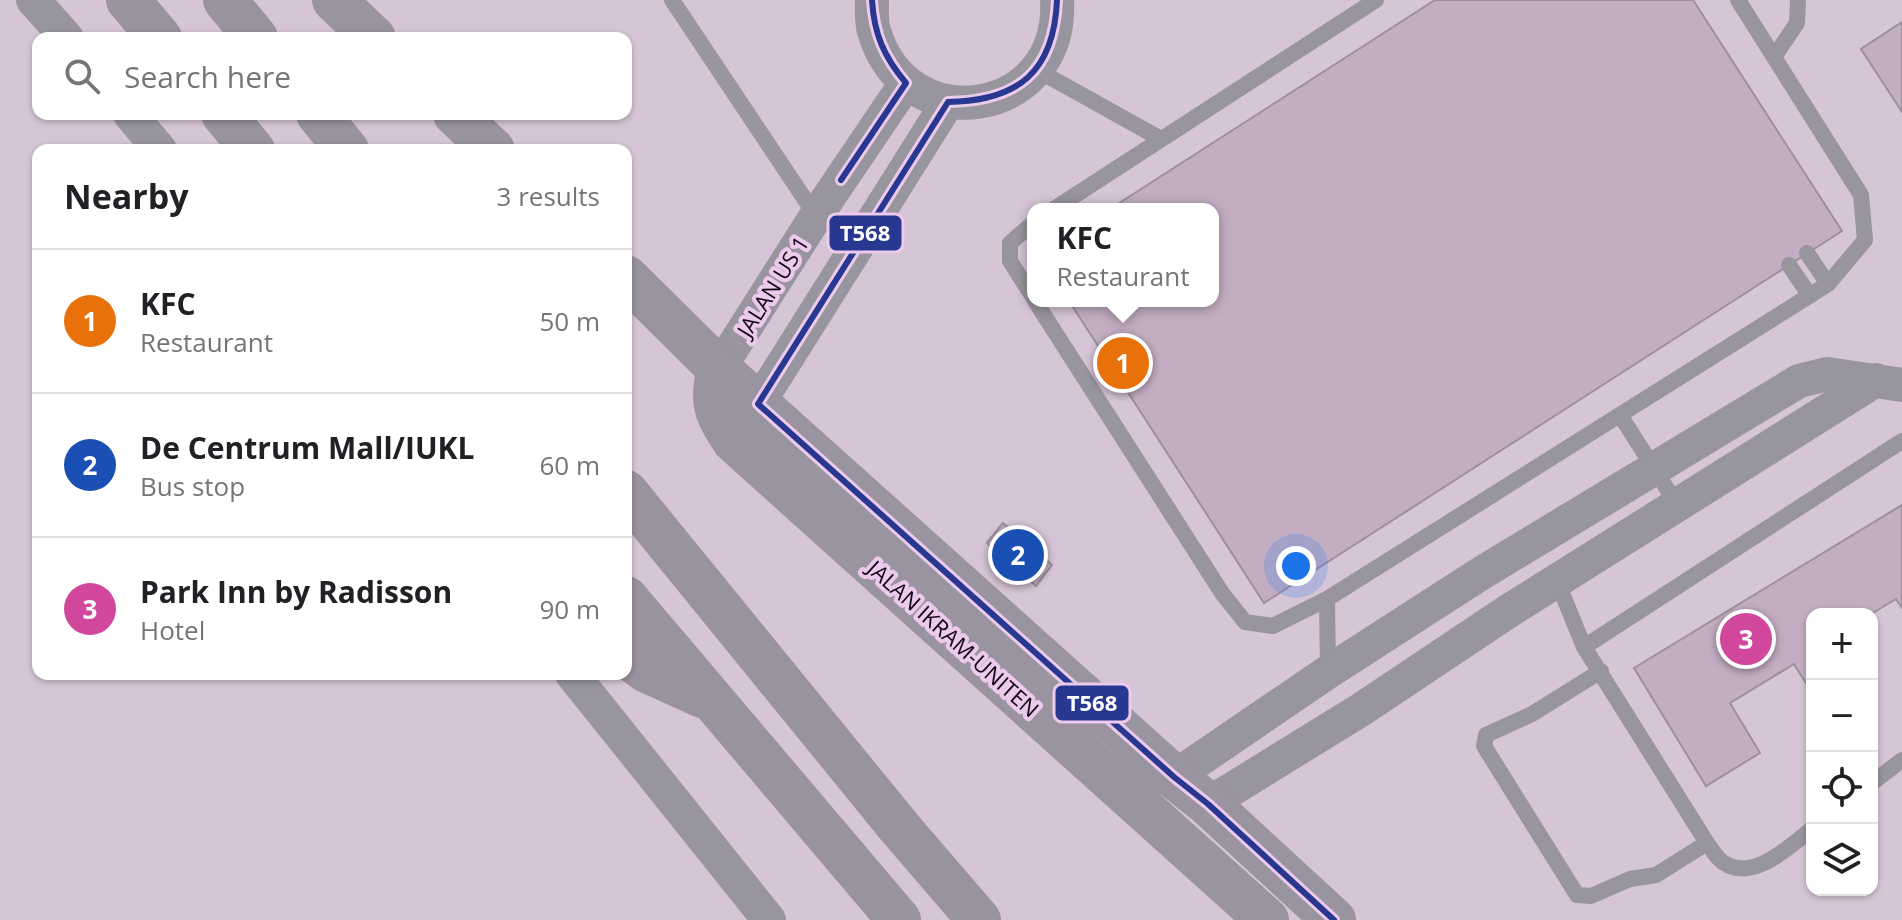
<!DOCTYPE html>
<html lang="en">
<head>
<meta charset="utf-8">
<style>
	:root { --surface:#fff; --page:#f2f2f2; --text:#202124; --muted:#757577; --line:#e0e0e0; --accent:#574a57 }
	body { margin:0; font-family:"Open Sans",sans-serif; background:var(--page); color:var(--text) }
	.controls { position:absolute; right:24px; bottom:24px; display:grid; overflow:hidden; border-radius:16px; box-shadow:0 2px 6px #0004 }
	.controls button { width:72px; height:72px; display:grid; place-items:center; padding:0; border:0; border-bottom:2px solid var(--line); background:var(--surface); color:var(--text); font:40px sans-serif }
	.you { position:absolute; left:1296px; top:566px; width:28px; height:28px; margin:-20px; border:6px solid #fff; border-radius:50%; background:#1a73e8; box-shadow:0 0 0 12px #1a73e833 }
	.badge { display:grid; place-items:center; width:52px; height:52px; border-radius:50%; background:var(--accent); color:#fff; font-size:26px; font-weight:700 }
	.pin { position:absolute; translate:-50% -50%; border:4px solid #fff; box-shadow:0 2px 8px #0006 }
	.popup { position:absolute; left:1027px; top:203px; width:192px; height:104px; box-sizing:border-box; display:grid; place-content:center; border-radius:16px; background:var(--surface); filter:drop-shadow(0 2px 6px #0005); font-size:26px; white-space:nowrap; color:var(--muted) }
	.popup b { font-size:30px; color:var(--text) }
	.popup::after { content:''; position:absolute; left:50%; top:100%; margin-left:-16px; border:16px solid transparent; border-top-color:var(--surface) }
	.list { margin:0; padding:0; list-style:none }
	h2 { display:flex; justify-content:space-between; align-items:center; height:104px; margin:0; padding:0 32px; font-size:34px }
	h2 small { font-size:26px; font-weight:400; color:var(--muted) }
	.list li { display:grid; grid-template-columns:52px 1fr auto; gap:24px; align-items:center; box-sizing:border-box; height:144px; padding:0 32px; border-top:2px solid var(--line) }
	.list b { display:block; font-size:30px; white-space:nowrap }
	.list p { margin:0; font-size:26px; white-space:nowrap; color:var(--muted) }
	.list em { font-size:26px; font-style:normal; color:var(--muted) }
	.icon { flex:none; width:44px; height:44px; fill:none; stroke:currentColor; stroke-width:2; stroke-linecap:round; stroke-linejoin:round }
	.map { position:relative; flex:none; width:1902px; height:920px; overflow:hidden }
	.search { position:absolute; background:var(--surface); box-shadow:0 2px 6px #0004; left:32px; top:32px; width:600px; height:88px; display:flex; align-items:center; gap:20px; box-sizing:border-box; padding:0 28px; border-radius:16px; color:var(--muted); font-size:30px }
	.panel { position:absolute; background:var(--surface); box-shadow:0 2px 6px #0004; left:32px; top:144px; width:600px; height:536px; border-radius:16px }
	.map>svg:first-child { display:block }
	.building { fill:#c3adc3; stroke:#9d909d; stroke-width:2 }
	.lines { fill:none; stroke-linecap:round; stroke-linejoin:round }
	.lane { stroke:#98959e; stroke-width:16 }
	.street { stroke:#98959e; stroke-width:34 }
	.secondary { stroke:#99949f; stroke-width:44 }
	.highway { stroke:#99929f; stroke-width:44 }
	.bus-1-casing { stroke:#ebcaeb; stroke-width:12 }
	.bus-1 { stroke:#283890; stroke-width:6 }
	.labels { text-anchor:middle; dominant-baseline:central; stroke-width:8; stroke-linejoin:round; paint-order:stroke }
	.street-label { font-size:22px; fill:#130813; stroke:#ebcaeb }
	.line-badge { stroke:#ebcaeb; stroke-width:3 }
	.badge-label { font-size:22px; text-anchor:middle; font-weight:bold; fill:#fff }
</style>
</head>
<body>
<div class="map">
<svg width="1902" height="920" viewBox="0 0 1902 920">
	<rect width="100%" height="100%" fill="#d6c5d6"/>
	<path class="building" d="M1435,0h258l149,231 -578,372 -195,-302h144v-92h-103z
		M1902,22v90l-41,-63z
		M1902,505v103l-6,-9 -25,15h-59v79l-18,-29 -64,39 30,50 -54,33 -72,-118z
		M1003,523l49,42 -16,21 -49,-43z"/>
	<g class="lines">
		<path class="lane" d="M672,0l144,216
			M1774,57l23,-34 1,-23
			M1037,70l124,69
			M1054,209l322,-209
			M1033,223l-23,20v18l23,36
			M1807,253l21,31
			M1789,265l21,31
			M1035,301l187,292 23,29 28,4 54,-27 501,-315 37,-44 -4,-45 -123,-195
			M1620,415l58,91
			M1557,581l27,66 123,196c5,6 10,16 17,20 31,19 65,-17 88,-34
			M1327,599l1,73
			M1584,647l318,-206
			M1601,671l-69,43 -46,21 -2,11 93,149 14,1 39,-17 26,-4 51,-32
			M1872,783l30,-23"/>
		<path class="street" d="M33,0l34,38
			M872,0c0,10 -1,21 2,31 33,112 190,86 183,-31
			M130,114l30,36
			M719,369l97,-153 90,-133
			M758,404l190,-302
			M572,674l197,246
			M1174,777l154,-105 152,-98 319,-193 28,-7 75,11
			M1208,804l154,-95 145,-97 369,-232"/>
		<path class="secondary" d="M334,0l40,38
			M455,114l38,36
			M626,277l93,92 455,408 34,27 126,116
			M719,369c-9,33 -3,45 15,72l533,479"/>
		<path class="highway" d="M128,0l32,38
			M225,0l31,38
			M223,114l30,36
			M318,114l29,36
			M626,492l273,335 80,93
			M626,598l273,322
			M626,656l21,15 55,25"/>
		<defs>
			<path id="bus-1" d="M1057,0c-3,72 -39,101 -109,102l-190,302 416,373 34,27 126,116
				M841,180l65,-97c-22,-26 -32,-49 -34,-83"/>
		</defs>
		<use href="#bus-1" class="bus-1-casing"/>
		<use href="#bus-1" class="bus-1"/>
	</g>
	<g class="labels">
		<g class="street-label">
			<text transform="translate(772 286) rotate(-58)">JALAN US 1</text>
			<text transform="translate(954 638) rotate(42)">JALAN IKRAM-UNITEN</text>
		</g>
	</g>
	<g class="line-badge">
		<rect x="828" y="214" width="75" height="38" rx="8" fill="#283890"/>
		<rect x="1054" y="684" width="76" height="38" rx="8" fill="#283890"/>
	</g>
	<g class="badge-label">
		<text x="865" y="241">T568</text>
		<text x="1092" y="711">T568</text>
	</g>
</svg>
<div class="controls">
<button>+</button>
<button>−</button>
<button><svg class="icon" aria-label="locate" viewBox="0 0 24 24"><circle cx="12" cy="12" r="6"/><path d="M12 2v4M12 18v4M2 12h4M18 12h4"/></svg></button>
<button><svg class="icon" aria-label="layers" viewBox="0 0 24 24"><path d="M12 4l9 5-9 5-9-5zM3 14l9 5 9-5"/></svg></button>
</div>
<div class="you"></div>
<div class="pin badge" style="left:1123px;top:363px;background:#e8710a">1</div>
<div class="popup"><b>KFC</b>Restaurant</div>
<div class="pin badge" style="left:1018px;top:555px;background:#1a4fb4">2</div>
<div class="pin badge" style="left:1746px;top:639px;background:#d1479c">3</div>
<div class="search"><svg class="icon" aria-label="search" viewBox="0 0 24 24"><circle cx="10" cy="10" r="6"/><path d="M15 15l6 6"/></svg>Search here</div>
<section class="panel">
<h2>Nearby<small>3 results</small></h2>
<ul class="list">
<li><span class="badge" style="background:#e8710a">1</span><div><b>KFC</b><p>Restaurant</p></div><em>50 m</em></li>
<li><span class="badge" style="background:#1a4fb4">2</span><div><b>De Centrum Mall/IUKL</b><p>Bus stop</p></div><em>60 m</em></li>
<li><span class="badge" style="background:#d1479c">3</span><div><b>Park Inn by Radisson</b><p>Hotel</p></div><em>90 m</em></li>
</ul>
</section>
</div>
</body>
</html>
